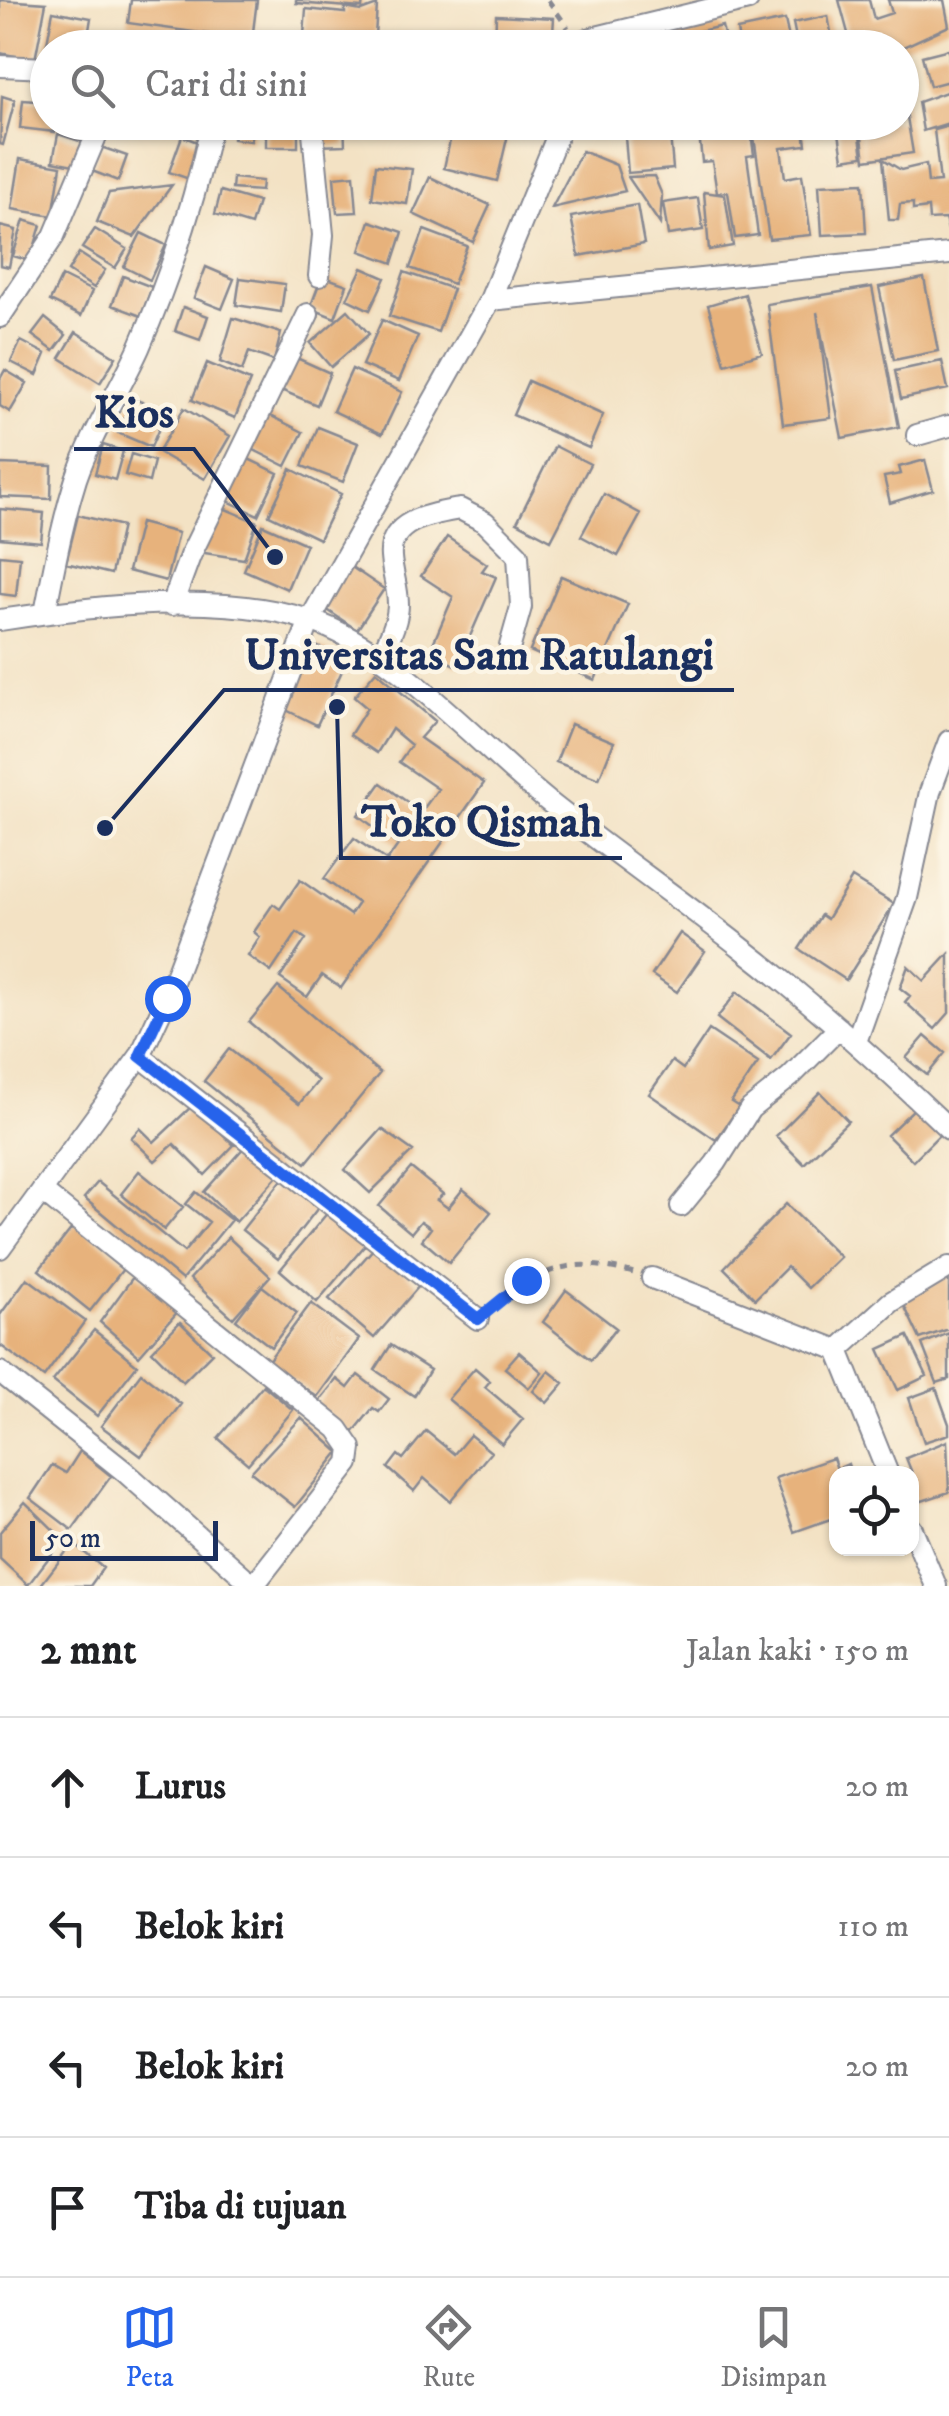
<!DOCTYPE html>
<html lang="id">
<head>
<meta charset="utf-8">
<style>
	:root { --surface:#fff; --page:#f2f2f2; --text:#202124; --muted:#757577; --line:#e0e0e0; --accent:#2563eb }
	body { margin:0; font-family:"IM FELL DW Pica",serif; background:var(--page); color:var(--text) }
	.controls { position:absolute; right:30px; bottom:30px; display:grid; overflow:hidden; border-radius:20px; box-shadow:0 2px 8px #0004 }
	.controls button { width:90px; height:90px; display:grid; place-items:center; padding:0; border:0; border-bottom:2px solid var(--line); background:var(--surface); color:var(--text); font:50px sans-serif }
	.scale { position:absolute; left:30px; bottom:25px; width:188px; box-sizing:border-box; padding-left:10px; border:5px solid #1b2f5e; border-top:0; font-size:28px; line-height:35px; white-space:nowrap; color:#1b2f5e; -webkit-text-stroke:8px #fcf5e5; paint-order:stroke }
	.stop { position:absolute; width:30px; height:30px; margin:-22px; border:8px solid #2563eb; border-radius:50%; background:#fff }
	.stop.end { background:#2563eb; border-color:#fff; box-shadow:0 2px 10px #0008 }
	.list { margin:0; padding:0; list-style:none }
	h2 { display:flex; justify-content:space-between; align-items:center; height:130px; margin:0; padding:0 40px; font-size:42px }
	h2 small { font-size:32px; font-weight:400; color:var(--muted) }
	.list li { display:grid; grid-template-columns:65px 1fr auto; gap:30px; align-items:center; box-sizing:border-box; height:140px; padding:0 40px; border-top:2px solid var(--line) }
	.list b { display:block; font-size:38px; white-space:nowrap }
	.list em { font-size:32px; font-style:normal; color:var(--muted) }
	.icon { flex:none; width:55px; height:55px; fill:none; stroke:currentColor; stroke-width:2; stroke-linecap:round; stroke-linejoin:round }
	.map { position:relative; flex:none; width:949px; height:1586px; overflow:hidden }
	.search { position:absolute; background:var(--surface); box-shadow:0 2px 8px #0004; left:30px; right:30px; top:30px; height:110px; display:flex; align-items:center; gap:25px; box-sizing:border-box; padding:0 35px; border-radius:55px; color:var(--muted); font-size:38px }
	.sheet { height:690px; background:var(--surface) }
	nav { display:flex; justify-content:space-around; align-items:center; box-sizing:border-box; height:140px; border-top:2px solid var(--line); background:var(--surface); font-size:28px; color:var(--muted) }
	nav a { display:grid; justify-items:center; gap:5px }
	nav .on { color:var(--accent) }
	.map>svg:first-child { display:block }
	.building { fill:#e7b27c }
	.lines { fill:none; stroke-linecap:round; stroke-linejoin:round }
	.minor-casing { stroke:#878891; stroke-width:24 }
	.path { stroke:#878891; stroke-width:5; stroke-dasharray:8 8; stroke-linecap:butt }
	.minor { stroke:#fff; stroke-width:20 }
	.route { stroke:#2563eb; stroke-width:12 }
	.leader { fill:none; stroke:#1b2f5e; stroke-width:4 }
	.callout-dot { fill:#1b2f5e; stroke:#fcf5e5; stroke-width:4 }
	.callout-label { font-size:45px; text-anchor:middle; font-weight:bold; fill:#1b2f5e; stroke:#fcf5e5; stroke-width:9; stroke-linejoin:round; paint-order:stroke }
</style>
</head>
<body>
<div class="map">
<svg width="949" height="1586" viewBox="0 0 949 1586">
	<rect width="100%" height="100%" fill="#fcf5e5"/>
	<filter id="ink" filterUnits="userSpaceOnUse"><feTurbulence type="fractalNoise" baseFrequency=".01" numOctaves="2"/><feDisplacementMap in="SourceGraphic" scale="20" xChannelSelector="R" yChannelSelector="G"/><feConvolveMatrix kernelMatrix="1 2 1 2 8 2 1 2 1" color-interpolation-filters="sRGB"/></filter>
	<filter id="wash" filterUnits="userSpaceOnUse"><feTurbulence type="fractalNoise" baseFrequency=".0048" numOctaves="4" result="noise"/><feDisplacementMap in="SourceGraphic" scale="40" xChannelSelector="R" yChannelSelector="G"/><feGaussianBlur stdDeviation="2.25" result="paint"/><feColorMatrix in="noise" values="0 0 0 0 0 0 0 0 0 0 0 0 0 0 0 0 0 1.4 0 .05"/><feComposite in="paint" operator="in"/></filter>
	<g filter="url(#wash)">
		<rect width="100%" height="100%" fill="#f3e2c4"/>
		<g id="blocks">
			<path class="building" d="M0,0l46,3 -11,57 -35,-7z
				M131,0h126l-5,40 -124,-17z
				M296,0h67l-1,8 -66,-5z
				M839,0h30l5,19 18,-6 -4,-13h56l5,26 -48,22h-49z
				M377,5l-2,31 8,1 -1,11h-79l3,-39 39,4v-5l16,3z
				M53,11l38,7 -5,30h-40z
				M496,15l58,3 -2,30h-57z
				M828,16l6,32h-36l-5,-25z
				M785,20l6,28h-51l-3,-18z
				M722,26l5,22h-51l-2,-11z
				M665,31l2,17h-53l3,-11z
				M949,49v32l-19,5 -8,-30z
				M902,87l11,66 -48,7 -5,-38h42z
				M949,91v32l-26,8 -5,-29z
				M2,96l13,4 -12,45 -3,-1z
				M23,100l25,2v20h8l-1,10 -35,-4z
				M235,122h18l-2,19 -18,-2z
				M266,122h32v25h-32z
				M317,122h27l1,23 -27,1z
				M454,122h39l17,4 -13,55 -53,-13z
				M803,122l3,23 -25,3 4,30 17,-3 9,60 -42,4 -16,-109z
				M858,123l5,33 -20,3 -5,-33z
				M742,125l8,1 4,29 -7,1 11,79 -23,3 -7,-46 -11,1 -5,-32 -10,1 -3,-29z
				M949,126v107l-4,-14 -16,1 -1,-12 -15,2v-7l-13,1 -2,16h-9l-6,-61 18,11 25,-6 2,19 12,-1 -6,-52z
				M58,134l25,8 -4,24 -26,-5z
				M670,134l3,35 -45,4 -3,-36z
				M182,136l23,9 -13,35 -23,-8z
				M101,147l26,9 -9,25 -26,-10z
				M582,151l34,14 9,26 -73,17z
				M20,159l41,7 -8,50 -41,-7z
				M376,165l36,4 -5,35 -35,-5z
				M354,175l3,37 -20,1 -3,-36z
				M654,176l8,19 -2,29 -32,-47z
				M430,177l60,28 -17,37 -60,-28z
				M233,178l29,3 -1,10 -29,-2z
				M863,183l3,50 -44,2 -3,-50z
				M172,185l-38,52 -37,-15 12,-29z
				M221,191l37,11 -7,23 -36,-11z
				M704,192l21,3 8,51 -24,4z
				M698,198l5,32 -35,5 -5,-32z
				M637,205l7,39 -65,12 -8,-39z
				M24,220l17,5 -11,36 -17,-5z
				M370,221l33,11 -10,31 -33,-12z
				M0,226l16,4 -7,37 -9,-2z
				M95,229l32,20 -12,19 -33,-20z
				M424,230l43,16 -14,38 -43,-16z
				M141,233l25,12 -16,35 -26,-13z
				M79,253l26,17 -11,18 -26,-17z
				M206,267l28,12 -12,30 -28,-11z
				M362,268l23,10 -15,32 -23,-11z
				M404,272l49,17 -15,43 -49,-16z
				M62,276l30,15 -11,25 -31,-15z
				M123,276l29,11 -11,29 -29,-11z
				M322,276l25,9 -12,33 -25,-10z
				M240,278l45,6 -4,28 -45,-7z
				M924,278l14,73 -44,9 -15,-73z
				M872,287l27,140 -57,11 -25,-126 14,106 -48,6 -16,-120z
				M745,294l17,59 -37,11 -17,-59z
				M183,307l25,9 -8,24 -25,-9z
				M348,310l21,24 -38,33 -21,-24z
				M45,318l21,17 -12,16 -22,-16z
				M233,318l48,15 -7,28 -25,-9 -7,19 -22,-9z
				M382,320l36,16 -19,45 -37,-16z
				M76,332l40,25 -16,26 -40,-25z
				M21,341l25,13 -9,21 -26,-13z
				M290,355l40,18 -13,32 -41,-17z
				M942,361l6,28 -47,10 -6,-28z
				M207,363l43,18 -15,37 -43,-18z
				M352,369l50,23 -20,42 -49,-23z
				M5,370l22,13 -17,29 -10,-6v-27z
				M528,381l75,34 -14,33 -76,-33z
				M132,398l34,14 -15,35 -33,-14z
				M184,408l46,28 -25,43 -47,-27z
				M263,412l40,20 -17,34 -40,-20z
				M318,427l40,16 -15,39 -41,-16z
				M103,445l20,6 -8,29 -20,-6z
				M555,446l35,18 -39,76 -34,-18z
				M131,454l23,7 -5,21 -24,-7z
				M240,455l38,18 -20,42 -37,-17z
				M925,460l8,30 -43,13 -6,-26 17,-3 -2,-7z
				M0,464l52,2 -1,33 -51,-2z
				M291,469l50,25 -22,45 -50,-24z
				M604,494l37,20 -23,42 -37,-20z
				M216,505l41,17 -13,37 -46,-7z
				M0,509l44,4 -3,29 -41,-4z
				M78,515l44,11 -11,48 -45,-11z
				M140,523l38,10 -12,48 -38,-10z
				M263,525l43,19 -19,45 -43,-19z
				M447,537l40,27 -5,7 14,6 -39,89 -28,-13 24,-56 -32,-21z
				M0,555l20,2 -4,39 -16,-2z
				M347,564l37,25 -27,41 -37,-25z
				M561,576l67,28 -33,76 -65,-29z
				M307,642l40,18 -30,65 -39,-19z
				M376,671l59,50 -15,17 64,45 -143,205 -19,-13 -15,22 -27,-19 26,-39 -9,-6 -26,39 -23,-16 12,-19 -6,-5 19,-28 7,5 20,-29 50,35 8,-12 -34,-24 30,-41 33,23 11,-16 -40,-30 23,-32 40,29 17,-23 -39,-27 12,-17 -19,-16 -15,24 -27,-18 17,-27 -13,-11z
				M571,724l43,18 -15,37 -43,-17z
				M852,878l42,26 -48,76 -47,-31 22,-34 6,4z
				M680,933l25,18 -28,41 -25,-17z
				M949,954v59l-14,16 -30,-27 5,-6 -10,-8 8,-22 16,15z
				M278,987l102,86 -74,90 -102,-82 25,-32 70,55 19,-23 -69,-59z
				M737,992l54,41 -20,27 -54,-42z
				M709,1030l49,33 -27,39 8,5 -23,33 -67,-46 23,-33 11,8z
				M925,1036l20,17 -18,22 -21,-17z
				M820,1092l28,29 -44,43 -28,-28z
				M193,1105l41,40 -29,30 -31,-31 -19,17 -24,-23 9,-10 14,14z
				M918,1105l25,26 -30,30 -26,-26z
				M382,1129l31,22 -43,42 -25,-23z
				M248,1143l32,30 -44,49 -32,-30z
				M411,1168l32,26 -6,6 11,8 15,-19 28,23 -42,51 -27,-23 9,-12 -10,-7 -10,12 -32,-27z
				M139,1171l44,36 -19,23 -43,-36z
				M285,1176l36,28 -43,55 -36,-29z
				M98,1182l86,70 25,-30 -23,-18 10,-12 35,28 -49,60 -98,-82z
				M786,1204l54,53 -32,31 -21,-21 -32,32 -31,-31z
				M329,1211l38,32 -50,59 -37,-32z
				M76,1223l51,41 -37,47 -51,-41z
				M228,1237l42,39 -37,42 -43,-39z
				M375,1247l44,39 -45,52 -45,-39z
				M136,1273l44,36 -41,47 -39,-34z
				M949,1275v54l-29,10 -18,-38z
				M27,1278l58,43 -41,56 -44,-32v-30z
				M262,1286l35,27 -26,34 -35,-27z
				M566,1290l50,38 -25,32 -48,-38z
				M311,1303l48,36 -42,58 -49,-36z
				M180,1322l32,31 -29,29 -31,-31z
				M94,1330l43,35 -40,51 -44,-35z
				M949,1333v46l-12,4 -15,-39z
				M908,1336l19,40 -29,14 -19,-41z
				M391,1345l39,25 -16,26 -39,-26z
				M519,1352l23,20 -13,16 -24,-20z
				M475,1368l15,13 -5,6 38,32 -21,25 -54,-45z
				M549,1371l15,12 -17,20 -14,-12z
				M141,1373l40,31 -40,52 -40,-30z
				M358,1375l31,24 -10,13 -6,-4 -21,26 -36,-29 21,-26 11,9z
				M263,1385l30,25 -45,54 -30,-26z
				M936,1388l13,36v10l-25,8 -15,-44z
				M301,1418l38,34 -44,55 -44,-35z
				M426,1431l28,23 16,-19 21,17 -41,49 -26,-23 -10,13 -26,-23 10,-13 5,4z
				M947,1441l2,51 -33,11 -4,-10 2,-15 -8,-20z
				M80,1451l31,25 -39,54 -42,-32 22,-33 14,8z
				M833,1458l4,11 11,-5 3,10h-15v43l-42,15 -19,-54z
				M25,1502l38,37 -35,46 -28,-26v-27z
				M73,1543l30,25 -13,18h-50z"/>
		</g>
	</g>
	<g filter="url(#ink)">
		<use href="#blocks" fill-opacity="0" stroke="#878891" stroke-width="2.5"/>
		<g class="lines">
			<defs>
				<path id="minor" d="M578,48l2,-6 12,-4 156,-38
					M0,66l48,2
					M312,122l11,113 -4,41
					M490,300l459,-46
					M0,317l54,-81 48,-114
					M917,435l32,-9
					M172,605l18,-49 118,-242
					M45,613c9,-45 17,-90 31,-134 16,-47 43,-87 63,-131 32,-74 56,-147 73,-226
					M0,620c92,-14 220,-29 309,0 85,27 170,126 240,182 64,51 131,97 194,147 72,56 140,117 206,180
					M381,656c7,-16 17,-33 17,-52 0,-16 -6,-31 -7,-47 -3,-37 41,-43 69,-48l25,13 33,33 3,52 -11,39
					M856,1042l51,-144 23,-106 19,-51
					M140,1056l338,263
					M43,1192l295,237 13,19 -2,15 -96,123
					M681,1206l35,-43 34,-54 40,-32 49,-49
					M0,1248l140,-192 27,-58 143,-378 180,-320 73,-178
					M652,1278l186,72
					M0,1372l124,99 129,114
					M888,1474l-50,-124 53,-48 58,-35
					M912,1529l24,57"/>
			</defs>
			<use href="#minor" class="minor-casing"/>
			<path class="path" d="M548,0l20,28
				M493,1307c50,-40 78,-51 141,-34"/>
			<use href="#minor" class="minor"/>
		</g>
	</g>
	<g class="lines" filter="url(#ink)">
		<path class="route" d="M167,998l-27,58 338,263 48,-39"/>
	</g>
	<path class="leader" d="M275 557L194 449H74M105 828L224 690H734M337 707L341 858H622"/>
	<g class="callout-dot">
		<circle cx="275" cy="557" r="10"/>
		<circle cx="105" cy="828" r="10"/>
		<circle cx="337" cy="707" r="10"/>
	</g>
	<g class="callout-label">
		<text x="134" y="427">Kios</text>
		<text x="479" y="669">Universitas Sam Ratulangi</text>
		<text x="482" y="836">Toko Qismah</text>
	</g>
</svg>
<div class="controls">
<button><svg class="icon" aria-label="locate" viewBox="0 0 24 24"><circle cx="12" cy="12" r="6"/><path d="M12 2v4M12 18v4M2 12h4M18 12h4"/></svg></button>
</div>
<div class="scale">50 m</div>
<div class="stop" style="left:167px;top:998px"></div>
<div class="stop end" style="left:526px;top:1280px"></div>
<div class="search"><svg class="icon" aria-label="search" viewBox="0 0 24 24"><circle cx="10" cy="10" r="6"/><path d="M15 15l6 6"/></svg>Cari di sini</div>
</div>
<section class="sheet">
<h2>2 mnt<small>Jalan kaki · 150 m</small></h2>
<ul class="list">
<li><svg class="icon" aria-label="ahead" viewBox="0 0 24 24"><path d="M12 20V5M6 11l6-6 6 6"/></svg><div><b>Lurus</b></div><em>20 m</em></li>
<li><svg class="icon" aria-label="left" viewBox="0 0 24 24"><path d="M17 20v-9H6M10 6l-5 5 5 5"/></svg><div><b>Belok kiri</b></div><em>110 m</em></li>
<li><svg class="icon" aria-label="left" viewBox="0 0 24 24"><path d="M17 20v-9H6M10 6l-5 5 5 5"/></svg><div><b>Belok kiri</b></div><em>20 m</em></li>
<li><svg class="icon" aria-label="arrive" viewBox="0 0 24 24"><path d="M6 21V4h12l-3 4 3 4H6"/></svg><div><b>Tiba di tujuan</b></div></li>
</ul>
</section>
<nav>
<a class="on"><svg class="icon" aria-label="map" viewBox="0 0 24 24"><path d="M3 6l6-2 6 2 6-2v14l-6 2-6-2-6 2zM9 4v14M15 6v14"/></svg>Peta</a>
<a><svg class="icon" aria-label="directions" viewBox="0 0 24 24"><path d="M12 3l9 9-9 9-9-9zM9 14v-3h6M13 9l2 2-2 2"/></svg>Rute</a>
<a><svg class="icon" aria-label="saved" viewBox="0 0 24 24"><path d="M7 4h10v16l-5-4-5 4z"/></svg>Disimpan</a>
</nav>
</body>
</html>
